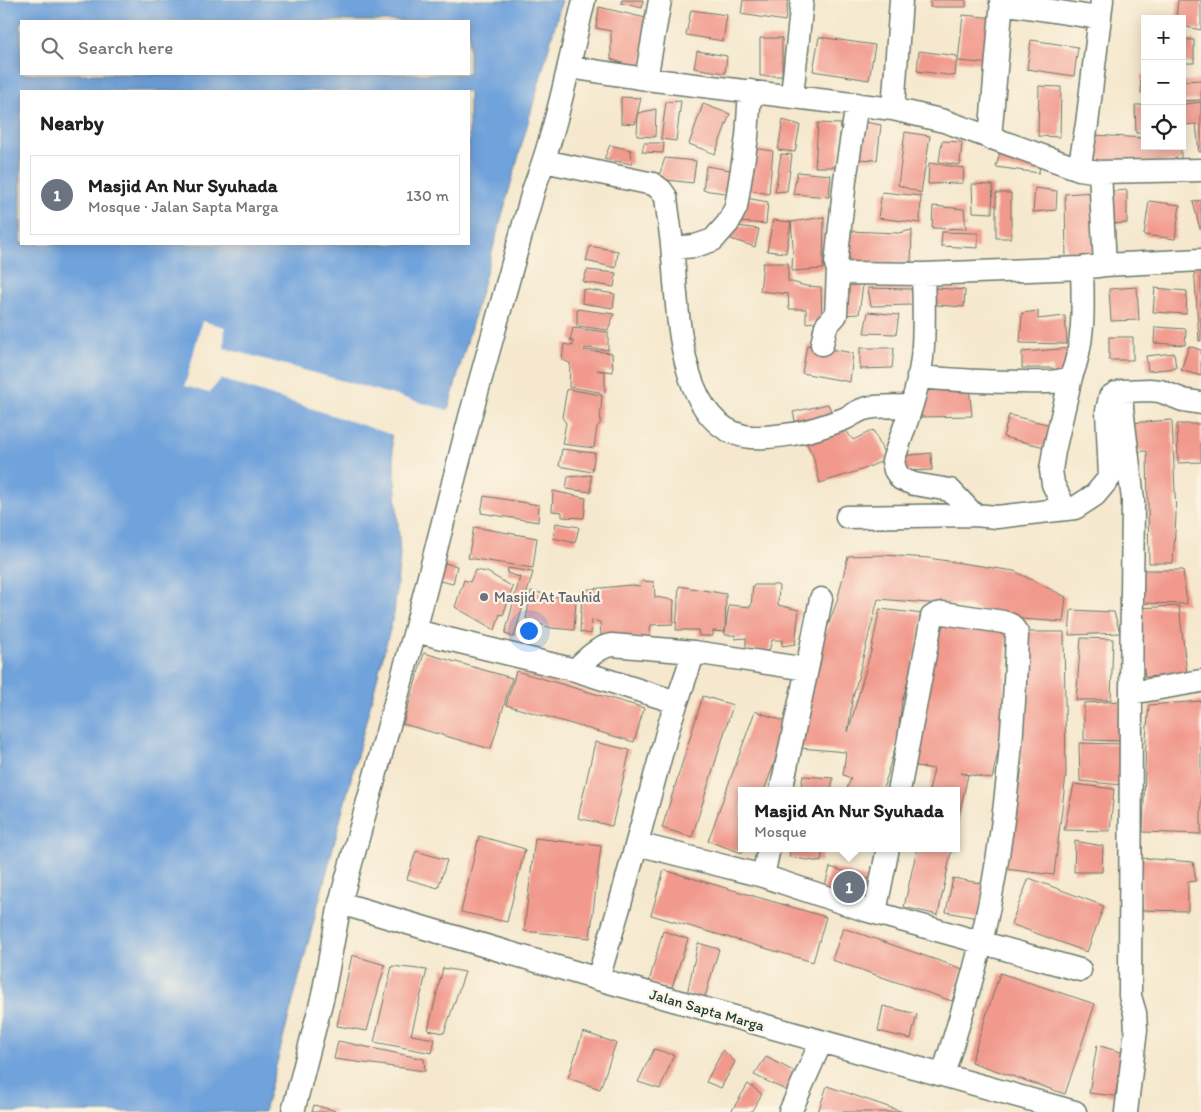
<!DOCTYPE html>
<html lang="en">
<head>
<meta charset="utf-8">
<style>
	:root { --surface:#fff; --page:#f2f2f2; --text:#202124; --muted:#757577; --line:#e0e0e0; --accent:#7c3aed }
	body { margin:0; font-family:Itim,sans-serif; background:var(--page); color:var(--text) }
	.controls { position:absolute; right:15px; top:15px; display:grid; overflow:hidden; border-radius:0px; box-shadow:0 2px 12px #0003 }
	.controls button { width:45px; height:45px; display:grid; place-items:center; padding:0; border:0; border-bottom:1px solid var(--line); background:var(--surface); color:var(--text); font:25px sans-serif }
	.you { position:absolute; left:528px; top:630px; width:18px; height:18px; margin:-12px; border:4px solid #fff; border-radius:50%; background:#1a73e8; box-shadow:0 0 0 8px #1a73e833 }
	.badge { display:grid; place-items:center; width:32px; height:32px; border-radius:50%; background:var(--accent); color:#fff; font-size:16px; font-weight:700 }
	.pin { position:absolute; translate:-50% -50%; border:2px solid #fff; box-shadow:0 1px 5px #0006 }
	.popup { position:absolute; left:738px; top:787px; width:222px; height:65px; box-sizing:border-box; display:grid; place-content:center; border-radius:0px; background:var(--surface); filter:drop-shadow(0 1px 4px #0005); font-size:16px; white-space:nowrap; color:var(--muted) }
	.popup b { font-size:19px; color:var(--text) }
	.popup::after { content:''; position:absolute; left:50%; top:100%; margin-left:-10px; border:10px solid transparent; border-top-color:var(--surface) }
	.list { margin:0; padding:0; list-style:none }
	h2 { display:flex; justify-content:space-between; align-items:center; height:65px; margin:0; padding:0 20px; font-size:21px }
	h2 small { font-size:16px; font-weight:400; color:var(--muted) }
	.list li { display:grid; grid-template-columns:32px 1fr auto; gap:15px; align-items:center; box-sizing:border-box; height:80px; margin:0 10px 10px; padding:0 10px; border:1px solid var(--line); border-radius:0px }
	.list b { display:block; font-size:19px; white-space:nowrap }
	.list p { margin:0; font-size:16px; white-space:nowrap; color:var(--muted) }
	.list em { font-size:16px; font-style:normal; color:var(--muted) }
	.icon { flex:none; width:28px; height:28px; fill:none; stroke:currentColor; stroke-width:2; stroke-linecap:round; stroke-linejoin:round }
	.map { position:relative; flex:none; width:1201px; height:1112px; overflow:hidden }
	.search { position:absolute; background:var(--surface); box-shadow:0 2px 12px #0003; left:20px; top:20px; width:450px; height:55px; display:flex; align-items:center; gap:12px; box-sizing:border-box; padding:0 18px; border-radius:0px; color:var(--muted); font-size:19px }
	.panel { position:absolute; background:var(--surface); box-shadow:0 2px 12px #0003; left:20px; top:90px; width:450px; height:155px; border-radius:0px }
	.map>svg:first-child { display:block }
	.water { fill:#6fa2db; stroke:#477088; fill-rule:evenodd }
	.pier { fill:#f5e8ce }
	.building { fill:#f1998c }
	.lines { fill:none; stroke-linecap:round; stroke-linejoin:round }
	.minor-casing { stroke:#6a796a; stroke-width:25 }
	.minor { stroke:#fff; stroke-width:22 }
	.worship-dot { fill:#6b7280; stroke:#fcf5e5; stroke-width:2 }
	.labels { text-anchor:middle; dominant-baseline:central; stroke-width:4.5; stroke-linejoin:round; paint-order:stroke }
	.worship-label { font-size:15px; fill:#5b616d; stroke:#fcf5e5; text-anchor:start }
	.street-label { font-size:15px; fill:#1f3d34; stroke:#fcf5e5 }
</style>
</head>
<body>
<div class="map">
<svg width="1201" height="1112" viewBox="0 0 1201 1112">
	<rect width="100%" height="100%" fill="#fcf5e5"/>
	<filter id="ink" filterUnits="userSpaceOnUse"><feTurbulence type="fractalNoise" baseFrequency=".02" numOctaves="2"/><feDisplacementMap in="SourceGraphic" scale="10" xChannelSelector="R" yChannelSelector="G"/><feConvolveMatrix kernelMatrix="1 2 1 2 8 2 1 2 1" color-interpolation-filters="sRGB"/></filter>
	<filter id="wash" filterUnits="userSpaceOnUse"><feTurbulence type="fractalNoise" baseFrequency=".0096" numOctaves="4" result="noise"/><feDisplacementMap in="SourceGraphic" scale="20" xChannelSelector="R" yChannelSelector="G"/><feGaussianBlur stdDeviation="1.12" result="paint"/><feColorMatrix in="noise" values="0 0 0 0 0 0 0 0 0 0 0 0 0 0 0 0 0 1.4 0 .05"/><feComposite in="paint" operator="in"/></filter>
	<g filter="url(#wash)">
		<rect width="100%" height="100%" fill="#f5e8ce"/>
		<path class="water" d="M0,0h562l-114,410 -60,-3 6,55 6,93 -6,59 -130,498h-264zM21,21h448v53h-448zM21,91h448v153h-448z"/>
		<path class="pier" d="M202,321l23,6 -1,21 224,62v3l-57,-4 2,26 -172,-56 -12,14 -24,-7z"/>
		<g id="blocks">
			<path class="building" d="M622,0h21l-1,8 -21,-5z
				M743,0h45l-3,21 -44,-7z
				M930,0h36v7h-36z
				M1178,0h23v30l-19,-4v-7h-6z
				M599,7l51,12 -9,51 -30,-11v-28l-15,-3z
				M691,10l36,5 -4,26 -37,-6z
				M963,15l33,3 -5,46 -33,-3z
				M819,37l56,8 -6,35 -56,-9z
				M760,38h22v38h-22z
				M1182,39l12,1v23h-12z
				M1031,40l47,7 -4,29 -47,-7z
				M697,51l30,5 -2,17 -31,-5z
				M919,51l38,5 -2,20 -38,-5z
				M1145,74v19h-4v-18z
				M1201,80v20l-19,1v-20z
				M1039,86l22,1 -1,50 -22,-1z
				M621,97l20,1 -6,26 -14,-1z
				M681,101l-5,40 -15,-2 5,-37z
				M1201,102v50h-2l-3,-28 -12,1v-21z
				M703,104l27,10 -15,40 -26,-10z
				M1135,105h10v28h-9z
				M656,109l-1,28 -18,-1 1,-23z
				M783,120l17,5 -5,27 -17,-2z
				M860,121l21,4 -4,35 -21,-1z
				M818,123l23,1 -3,43h-23z
				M905,132l25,4 -9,57 -23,-8z
				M1094,135l51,3v8h36v16h-90z
				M942,141l20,1 -2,23 -21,-3z
				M644,143h20l-1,10 -21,-1z
				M610,145l21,5 1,14 -28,-5z
				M746,147l27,4 -4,43 -29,-6z
				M1001,148l39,12 -1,13 -43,-6z
				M781,154l11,1 -5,36 -12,1z
				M665,158l31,3 -3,22 -35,-4z
				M929,163l35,5 -1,15 -35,1z
				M706,166l30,5 -4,23 -29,-4z
				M797,172l34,3 -2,22 -36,-3z
				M972,184l21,1 -1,28 -19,-1z
				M1035,188l22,3 -1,19 -23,2z
				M1127,190v33l-21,1 -1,-32z
				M882,192l39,4 -1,27 -42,-5z
				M1095,192l4,71h-33l-1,-69z
				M996,193h15v45h-15z
				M746,198l22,4 -2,22 -26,-2z
				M1201,200v29h-1l-7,-27z
				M1149,201l31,4 -5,34 -31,-4z
				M933,206l31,3 2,20 -34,-1z
				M824,217l-1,52 -31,2 1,-26 -2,-23 -5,31 -19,-2 6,-31 18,2z
				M731,225l28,4 -4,18 -27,-9z
				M912,230l-1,32 -67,3 4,-34 50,2z
				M942,232l36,1v15l-37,-2z
				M590,246l28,5 -2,17 -30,-7z
				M763,263h25v18l18,5 15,1 1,34 -16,2v-14h-17l-1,-15 -28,-3z
				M1201,265v76h-2l-5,-75z
				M587,270l29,3 -2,14 -31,-5z
				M846,281l17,4 -4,29 -17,1z
				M1137,287l2,33 -28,1 -2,-32z
				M868,288l43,1 2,16 -42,1z
				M935,288l30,2 -1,17 -28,-2z
				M1155,288l32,3 -1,23 -33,-2z
				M583,289l32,5 -2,14 -31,-5z
				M577,309l37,5 -6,16 -31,-4z
				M1038,311v8l27,-3 2,28 -47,-1 2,-30z
				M868,312l31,3 -3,19 -32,-1z
				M1155,327l31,2 -1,16 -31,-2z
				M573,328l35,4v18l-23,-2 -1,2 28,3 1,19 -16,-2 8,2v21l-36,-6 1,-24 -8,-3 2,-16 9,2v-5l-3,-1z
				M1109,337h24v23h-24z
				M807,345l46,8 -3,29 -48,-9z
				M1189,346l12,4v26l-20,-6z
				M860,348h34l-2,20 -32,1z
				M1072,348l-1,29 -19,1 1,-10h-31v-16z
				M1174,353l2,15 -28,3 -2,-15z
				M923,387h46l3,29 -51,1z
				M567,389l35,6 -2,29 -3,3 -3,21 -32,-4 4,-21 -4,-6z
				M828,404l7,16 -37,13 -5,-21z
				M1009,415l46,11 -6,22 -46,-11z
				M1172,420l4,96 -3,47h-24l-2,-112 -18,1 -1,-29z
				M841,424l12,16 20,-10 14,29 -23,10 -44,14 -7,-27 -10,-20z
				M1177,424h24v38l-23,1z
				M562,449l33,4 -3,19 -33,-6z
				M931,453l1,17 -26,1 -4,-15z
				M591,475v17l-25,-3 2,-12z
				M553,491l33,7 -2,20 -22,-1v-5l-10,-1z
				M484,496l55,9 -1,17 -57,-9z
				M556,523l23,4 -4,16 -22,-5z
				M474,527l63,11 -4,30 -65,-10z
				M883,555l45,3 86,13 52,26 -3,25 -54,-4 -43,-12 -88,-7 -26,102 -4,31 23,-81 9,-42 43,5 -9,46 -12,41 -5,41 -9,29h1l-7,20h-36l5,-13 -8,-3 3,-23 -46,-4 15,-86 22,-61 11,-45z
				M444,563l13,3 -4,18 -13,-3z
				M508,568l25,4 -19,65 -9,-3 15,-57 -13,-4z
				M475,570l12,2 26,15 -10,28 -3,-1 -5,16 -40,-23 9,-27 6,2z
				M1139,570h44l4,34 -48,-1z
				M642,581l12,1 1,15 19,3 -1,24 -22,1 -2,14 -48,-4 -1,-13 -8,-2 -1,14 -11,-2 2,-42 48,-5 10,1z
				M753,585h26l-1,20 21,5 -4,34 -13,2v-6h-10l-3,11 -23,-2v-11l-11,1v-4h-10v-3l-12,-1v5h-14l-1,-6h-22l3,-44 47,8 -1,38 4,-27 22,2z
				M531,591l45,10 -2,29 -23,-2 -25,-9z
				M1179,606l8,68 -42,3 -6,-41 -1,-28z
				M1071,610l43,2 6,21 -51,2z
				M936,621l71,12 -5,99 -10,47 -31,-6 7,2 -11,49 -1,-33h-27l5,-22 -24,-4z
				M1023,632h41l2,143 -12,100 -49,-6 16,-95z
				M1081,638l32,1 -2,61h-35z
				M424,653l88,25 -21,71 -88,-25z
				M516,671l128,37 -10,34 -128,-37z
				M703,696l30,9 -41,132 -30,-9z
				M1123,701l1,40 -40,-1v-37z
				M1201,701v133l-58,-2 3,-94 3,-33z
				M755,711l34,12 -25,68h-22v57h1l-1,5 -34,-12z
				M595,742l35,8 -18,76 -34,-8z
				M1079,743l43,1v41l-42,-4z
				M803,776l30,2 -2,13h-31z
				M1074,784l40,5 -4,42 -46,-1z
				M479,836l46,13 -18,73 -46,-10z
				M535,838l66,8 -11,92 -66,-7z
				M1075,841l28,5 -1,26h-28z
				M791,848h32l-2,14 -32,-5z
				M917,848h35l-14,67 -34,-8z
				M416,851l31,9 -9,28 -31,-9z
				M1140,858l53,4 3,19 -8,1v29l-46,-1z
				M830,867l46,14 -8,25 -45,-13z
				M664,870l162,47 -13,45 -162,-47z
				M953,878l31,6 -6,34 -32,-6z
				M1029,878l75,28 -17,46 -76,-28z
				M843,928l120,41 -11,32 -120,-41z
				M663,931l25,8 -17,51 -22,-8z
				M698,943l21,6 -15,51 -17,-6z
				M352,955l33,10 -18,66 -30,-5z
				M392,966l35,4 -16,65 24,4 -3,14 -58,-11z
				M443,968l22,4 -21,61 -16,-3z
				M1000,973l95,31 -30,90 -94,-32z
				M883,1006l34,8 -6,25 -33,-8z
				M583,1032l33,11 -16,46 -32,-11z
				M338,1041l86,18 1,12 -91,-12z
				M1097,1045l27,8 -9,43 -26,-3z
				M654,1049l20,6 -14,34 -22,-7z
				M723,1050l12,12 -14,26 -15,-6z
				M766,1057l37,19 -5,20 -44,-21z
				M748,1084l14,10 -11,18h-20z
				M827,1086l76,26h-85z
				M314,1105l22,6v1h-24z"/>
		</g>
	</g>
	<g filter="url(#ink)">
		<use href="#blocks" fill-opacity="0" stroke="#6a796a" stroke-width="1"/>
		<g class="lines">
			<defs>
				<path id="minor" d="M1001,3l98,15
					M569,67l77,12 247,30 51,12 135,48 21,3 101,-2
					M646,79l14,-79
					M792,96l10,-96
					M857,104l-12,76 -9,84 2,6 5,3 80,1 159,-6 23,-3 96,-5
					M893,109l8,-109
					M990,138l12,-138
					M544,161l109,23 8,6 5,7c2,20 6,40 7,60 5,52 5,165 71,179 15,3 34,0 49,-2 17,-3 35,-9 51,-15 7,-3 13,-8 20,-10 14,-4 31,-2 46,-3
					M1079,169l8,-45 15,-124
					M1100,172l5,93
					M673,248l22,-2 18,-6 15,-17 8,-16 11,-70 3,-46
					M923,274c1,28 2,56 -1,84 -4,35 -18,70 -29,103l2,9 6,9 13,5 36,6 24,25 23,2 78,-9 20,-13 15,-18 -3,-66 3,-14 6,-4
					M822,344l4,-18 10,-11 2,-45
					M918,377c35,3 69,5 104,5 17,0 34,2 49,-5 14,-35 12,-72 11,-109
					M1065,509l-12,-25 -2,-14 3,-19 17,-74
					M847,517l127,-2
					M415,631l160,39c11,-10 22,-23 37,-25l82,7 113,17 14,-70
					M575,670l101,32
					M1131,693l70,-12
					M781,791l26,-122
					M899,791l33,-174 5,-3 6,-1 60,9 8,3 6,8c-3,104 -12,208 -36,310 -10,44 -25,88 -38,132
					M637,844l126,32 102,34 215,60
					M763,876l6,-28
					M340,903l258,76 477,133
					M875,912l13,-64
					M598,979l22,-75 50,-182 24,-70
					M293,1112l30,-117 17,-92 75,-272 55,-214 64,-229c23,-60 35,-125 50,-188
					M790,1112l31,-70
					M1126,1112l10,-82 -1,-17 -5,-17 1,-303 2,-193 -11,-92v-17l27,-1 11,1 23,9 18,3"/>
			</defs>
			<use href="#minor" class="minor-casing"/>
			<use href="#minor" class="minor"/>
		</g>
	</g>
	<circle class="worship-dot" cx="484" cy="597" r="5"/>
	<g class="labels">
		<g class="worship-label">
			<text x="494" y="597">Masjid At Tauhid</text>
		</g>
		<g class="street-label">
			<text transform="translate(707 1010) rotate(16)">Jalan Sapta Marga</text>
		</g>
	</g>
</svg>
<div class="controls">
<button>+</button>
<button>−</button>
<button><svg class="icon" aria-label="locate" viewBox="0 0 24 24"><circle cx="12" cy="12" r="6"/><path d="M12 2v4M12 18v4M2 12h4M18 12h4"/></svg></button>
</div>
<div class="you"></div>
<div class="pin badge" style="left:849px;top:887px;background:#6b7280">1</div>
<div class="popup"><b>Masjid An Nur Syuhada</b>Mosque</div>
<div class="search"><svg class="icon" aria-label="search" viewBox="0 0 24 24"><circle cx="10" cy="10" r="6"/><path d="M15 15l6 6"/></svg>Search here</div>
<section class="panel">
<h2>Nearby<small></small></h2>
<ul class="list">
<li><span class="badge" style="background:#6b7280">1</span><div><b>Masjid An Nur Syuhada</b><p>Mosque · Jalan Sapta Marga</p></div><em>130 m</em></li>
</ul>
</section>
</div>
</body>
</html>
